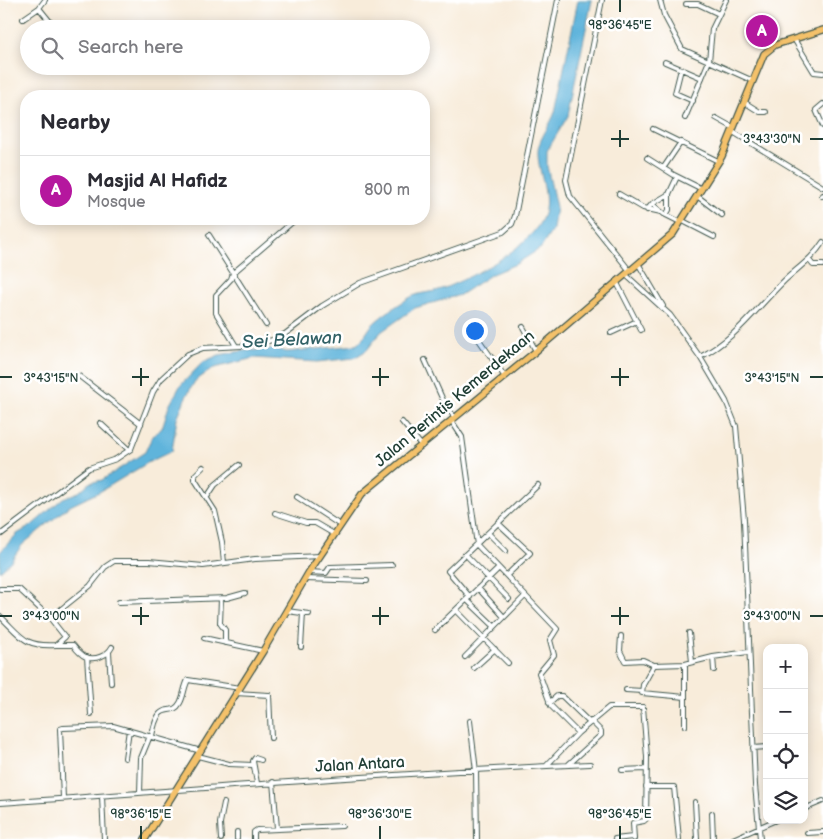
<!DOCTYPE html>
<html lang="en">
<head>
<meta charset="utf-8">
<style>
	:root { --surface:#fff; --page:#f7f7f7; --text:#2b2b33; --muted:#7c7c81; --line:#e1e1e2; --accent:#b5179e }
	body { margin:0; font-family:"Balsamiq Sans",sans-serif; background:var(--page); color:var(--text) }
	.controls { position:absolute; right:15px; bottom:15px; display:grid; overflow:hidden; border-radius:10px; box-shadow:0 2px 12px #0003 }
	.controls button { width:45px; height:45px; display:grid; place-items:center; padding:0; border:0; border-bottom:1px solid var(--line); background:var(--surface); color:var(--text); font:25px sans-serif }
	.you { position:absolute; left:474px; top:330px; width:18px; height:18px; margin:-12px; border:4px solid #fff; border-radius:50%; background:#1a73e8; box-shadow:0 0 0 8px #1a73e833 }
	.badge { display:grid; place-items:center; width:32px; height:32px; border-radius:50%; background:var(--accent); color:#fff; font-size:16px; font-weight:700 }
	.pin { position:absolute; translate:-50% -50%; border:2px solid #fff; box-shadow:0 1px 5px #0006 }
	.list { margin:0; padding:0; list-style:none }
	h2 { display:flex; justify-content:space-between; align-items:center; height:65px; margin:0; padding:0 20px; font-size:21px }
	h2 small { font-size:16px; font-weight:400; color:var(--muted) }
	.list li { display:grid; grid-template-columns:32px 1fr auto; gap:15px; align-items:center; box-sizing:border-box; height:70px; padding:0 20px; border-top:1px solid var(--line) }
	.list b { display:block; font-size:19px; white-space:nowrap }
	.list p { margin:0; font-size:16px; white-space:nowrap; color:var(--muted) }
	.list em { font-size:16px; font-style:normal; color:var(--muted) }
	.icon { flex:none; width:28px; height:28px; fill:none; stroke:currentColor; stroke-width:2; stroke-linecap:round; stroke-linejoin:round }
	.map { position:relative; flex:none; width:823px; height:839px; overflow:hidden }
	.search { position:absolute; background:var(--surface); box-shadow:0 2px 12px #0003; left:20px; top:20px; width:410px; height:55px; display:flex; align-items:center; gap:12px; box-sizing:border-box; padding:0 18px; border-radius:28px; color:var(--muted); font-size:19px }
	.panel { position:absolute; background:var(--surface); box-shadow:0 2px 12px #0003; left:20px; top:90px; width:410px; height:135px; border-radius:20px }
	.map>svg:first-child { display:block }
	.water { fill:#5fb4db; stroke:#3f7888 }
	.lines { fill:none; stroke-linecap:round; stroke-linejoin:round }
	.minor-casing { stroke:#40574d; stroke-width:6 }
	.primary-casing { stroke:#40574d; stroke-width:8 }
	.minor { stroke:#fff; stroke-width:4 }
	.primary { stroke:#f4c16a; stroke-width:5.5 }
	.ticks { fill:none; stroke:#1f3d34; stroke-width:2 }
	.labels { text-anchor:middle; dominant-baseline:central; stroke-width:5; stroke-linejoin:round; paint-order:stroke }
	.street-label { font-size:16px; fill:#1f3d34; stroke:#fff }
	.water-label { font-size:18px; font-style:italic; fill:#326166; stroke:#fff }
	.ticks-label { font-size:12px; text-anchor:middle; fill:#1f3d34; stroke:#fff; stroke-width:5; stroke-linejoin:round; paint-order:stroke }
</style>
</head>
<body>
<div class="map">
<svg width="823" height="839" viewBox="0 0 823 839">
	<rect width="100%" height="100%" fill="#fff"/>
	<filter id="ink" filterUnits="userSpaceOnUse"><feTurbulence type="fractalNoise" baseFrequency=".02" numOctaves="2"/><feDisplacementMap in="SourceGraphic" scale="10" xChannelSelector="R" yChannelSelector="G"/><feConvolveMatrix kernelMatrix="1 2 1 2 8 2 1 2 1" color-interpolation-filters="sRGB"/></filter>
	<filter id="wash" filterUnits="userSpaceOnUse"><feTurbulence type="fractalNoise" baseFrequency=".0096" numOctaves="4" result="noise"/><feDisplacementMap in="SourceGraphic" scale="20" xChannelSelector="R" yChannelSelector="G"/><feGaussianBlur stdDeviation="1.12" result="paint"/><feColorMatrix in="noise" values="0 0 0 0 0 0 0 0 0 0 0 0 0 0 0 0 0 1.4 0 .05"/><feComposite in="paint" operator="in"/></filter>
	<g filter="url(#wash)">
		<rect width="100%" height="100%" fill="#f8ecda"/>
		<path class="water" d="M578,0h14l-24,116 -21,35v15l9,41 -3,22 -12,19 -25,16 -24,10 -32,21 -45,13 -34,24 -14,18 -13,8 -37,4 -63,-4 -40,10 -19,13 -9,16 -9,21 -5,33 -23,11 -48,29 -33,16 -46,38 -11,16 -11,10v-19l17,-18 14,-8 32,-28 16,-6 10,-9 13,-3 43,-28 7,-15 10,-9 7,-22 11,-20 23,-24 16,-7 23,-4 34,-2 11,3 69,-7c9,-6 11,-16 19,-23 10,-9 23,-17 34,-24 10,-6 22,-5 33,-9 30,-12 91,-42 102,-75 6,-21 -7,-43 -6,-64 1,-11 13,-26 17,-38z"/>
	</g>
	<g filter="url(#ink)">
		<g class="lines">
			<defs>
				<path id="minor" d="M45,0l-6,8 17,21
					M602,0l-36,180 4,16 60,75
					M660,0l4,15 18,34 69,31
					M686,4h12l21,10
					M23,19l16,-11
					M794,39l20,33 9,1
					M665,62l37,16
					M681,69l-6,24 18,8
					M744,102l16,10h6
					M823,104l-7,6 7,16
					M685,118l24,-57 3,-32 14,-29
					M716,118l18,10
					M653,129l65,32
					M733,132l90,55
					M647,158l27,17 28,14
					M664,167l17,-25
					M619,194l24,14 18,4
					M697,196l25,19
					M822,196l1,-1
					M652,204l17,-10
					M647,210l5,-6 12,10 16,8
					M666,215l3,-5v-16l8,-17
					M681,220l33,17
					M209,235l57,90
					M809,260l4,5h10
					M639,265l24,41
					M626,275l44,40 30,42 26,44 10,25 8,94 11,265 5,54
					M617,283l24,47
					M523,327l13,24
					M611,333l26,-12
					M475,334l30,43
					M236,346l-20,-33v-18l15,-16 2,-6 63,-54
					M700,357c36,-18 57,-50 85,-77 14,-13 28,-22 38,-38
					M425,360l17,38 12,19
					M79,376l62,48
					M451,420l11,17 15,108 80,84 -7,11 4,15 -15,18 12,33 27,27 31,-26h34l4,50 -1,62 -2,2 -11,2 1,16
					M402,422l20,24
					M100,423l29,27
					M203,467l-8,8v5l20,31 7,31 2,21
					M207,497l8,-12 24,-20
					M297,497l43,28
					M275,513l31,10h9l19,11
					M498,523l32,30 -23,22
					M489,534l17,17
					M0,535l89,-67 27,-9 15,-10 22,-57 8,-13 27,-25 15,-6 39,-2 31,-6 12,-6 37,-28 38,-23 143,-51 9,-8 3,-8 43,-216
					M466,555l43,44
					M309,572l17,1 4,-6 62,-2
					M305,579l62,2
					M478,588l26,29
					M0,589h19l31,29 40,-32 15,-19 9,-6h35l54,5 52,-7 65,-3
					M470,597l-22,-26 90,-86
					M221,599l-1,24 5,7v13
					M467,600l27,26
					M119,602l108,-4 18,-5
					M456,610l52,53
					M287,611l22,3
					M0,616c22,21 24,31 56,29l9,-8 -15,-19
					M435,630l64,-62
					M689,633l3,29
					M621,636l-1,15 5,10 18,-1 11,5 31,-1 28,-7 35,-5
					M204,638l59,13
					M56,645h17c3,4 8,10 13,12 9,4 22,-2 26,-10
					M301,647l2,-34
					M109,652l2,31
					M87,657l4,57
					M465,657l60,-61
					M713,657l1,13
					M654,665l-11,20 -1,8 43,4v29
					M474,668l21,-19
					M626,690l16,1
					M235,693l34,2 2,43
					M685,697v-33
					M549,703l8,-7h5l28,27
					M470,721l6,50 1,68
					M152,736c7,-40 19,-17 28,-33 4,-7 4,-16 8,-23l52,8
					M753,748l14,-1
					M198,756l31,8 24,1
					M125,758l4,-28
					M569,764l32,-29v-4l-10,-10
					M547,765l31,-32
					M622,770l24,-1
					M273,782l4,46
					M257,783l-4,-22 2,-3 6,2
					M646,787h28l5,52
					M140,793l1,-35 9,-22
					M102,796l2,43
					M63,798l-3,-69 3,-1 50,-2 88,25
					M695,802l2,37
					M0,803c197,-14 394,-30 590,-39
					M804,809l19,-8
					M712,813l1,26
					M237,832v7
					M807,833l16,-1
					M221,839l-1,-16 4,-20
					M254,839v-7l3,-2 85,-4
					M615,839l18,-2
					M733,839l43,-19"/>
				<path id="primary" d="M145,839l118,-188 46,-79 53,-78 174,-143 137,-117 49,-78 42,-102 11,-9 48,-15"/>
			</defs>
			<use href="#minor" class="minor-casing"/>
			<use href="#primary" class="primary-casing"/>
			<use href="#minor" class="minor"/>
			<use href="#primary" class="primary"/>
		</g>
	</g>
	<path class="ticks" d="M620,0v12M620,130v17M611,139h18M810,139h13M141,368v18M380,368v18M620,368v18M0,377h12M132,377h17M372,377h17M611,377h18M810,377h13M141,607v18M380,607v18M620,607v18M0,616h12M132,616h17M372,616h17M611,616h18M810,616h13M141,826v13M380,826v13M620,826v13"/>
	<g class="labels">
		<g class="street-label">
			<text transform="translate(455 399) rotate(-40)">Jalan Perintis Kemerdekaan</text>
			<text transform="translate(360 765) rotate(-3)">Jalan Antara</text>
		</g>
		<g class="water-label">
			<text transform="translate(292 340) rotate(-3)">Sei Belawan</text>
		</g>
	</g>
	<g class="ticks-label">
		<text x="620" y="29">98°36'45"E</text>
		<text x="772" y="143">3°43'30"N</text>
		<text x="51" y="382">3°43'15"N</text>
		<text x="772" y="382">3°43'15"N</text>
		<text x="51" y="620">3°43'00"N</text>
		<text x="772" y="620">3°43'00"N</text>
		<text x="141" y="818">98°36'15"E</text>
		<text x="380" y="818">98°36'30"E</text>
		<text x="620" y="818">98°36'45"E</text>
	</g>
</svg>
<div class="controls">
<button>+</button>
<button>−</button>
<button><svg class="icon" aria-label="locate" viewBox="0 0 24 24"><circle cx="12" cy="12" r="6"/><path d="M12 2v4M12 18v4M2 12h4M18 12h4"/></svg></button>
<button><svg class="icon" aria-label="layers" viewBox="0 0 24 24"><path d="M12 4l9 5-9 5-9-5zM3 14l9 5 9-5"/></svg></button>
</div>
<div class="you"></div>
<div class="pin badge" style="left:762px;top:31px">A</div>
<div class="search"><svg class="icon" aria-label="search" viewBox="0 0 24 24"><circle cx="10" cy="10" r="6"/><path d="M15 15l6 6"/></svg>Search here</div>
<section class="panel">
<h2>Nearby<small></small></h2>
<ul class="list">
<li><span class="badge">A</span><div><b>Masjid Al Hafidz</b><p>Mosque</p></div><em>800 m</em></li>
</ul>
</section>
</div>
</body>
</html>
